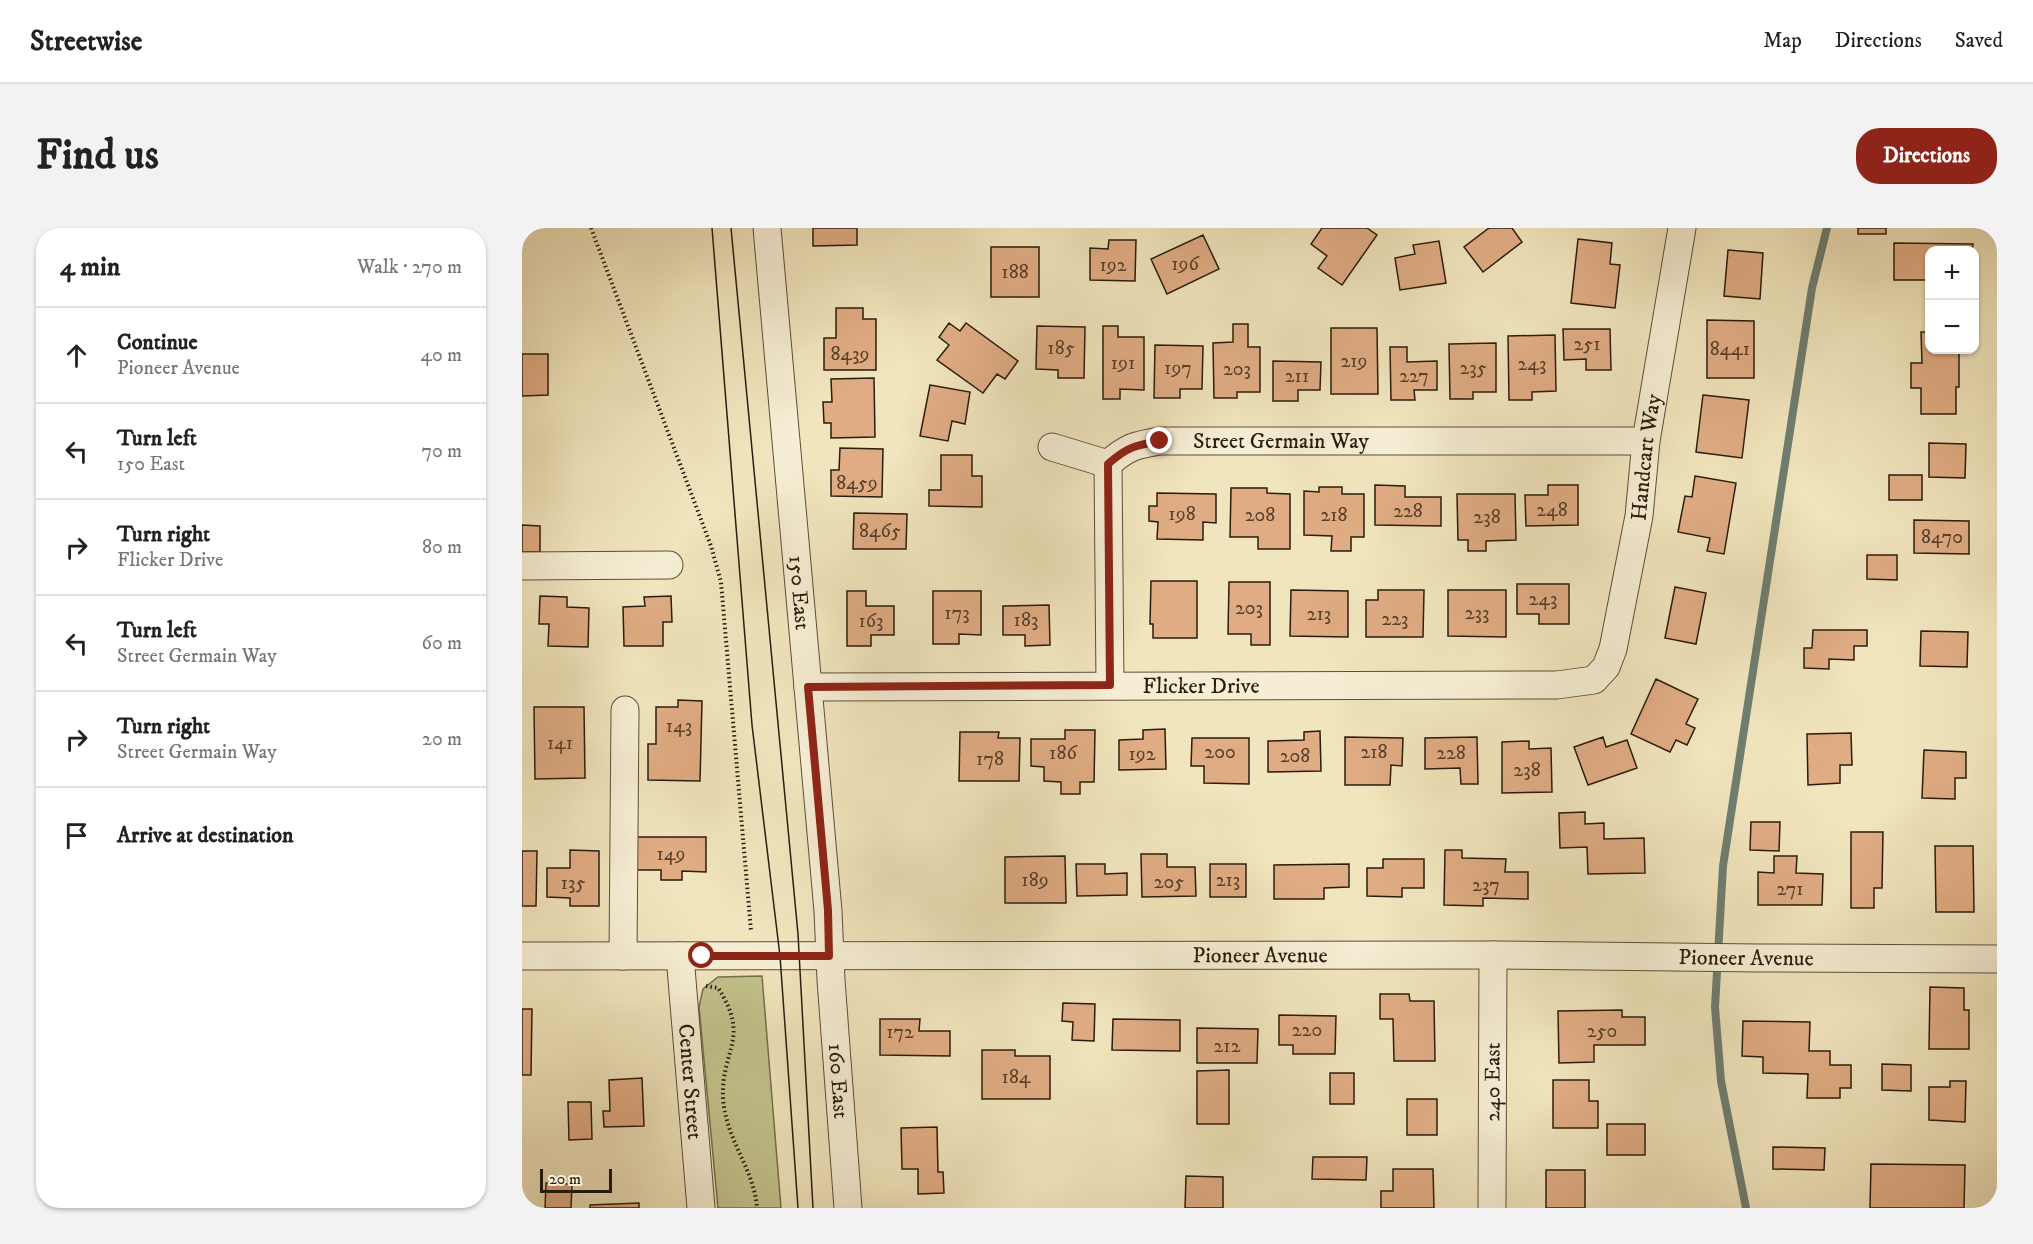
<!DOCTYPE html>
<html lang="en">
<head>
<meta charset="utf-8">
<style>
	:root { --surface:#fff; --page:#f2f2f2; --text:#222; --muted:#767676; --line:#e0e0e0; --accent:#8f2418 }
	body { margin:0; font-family:"IM FELL DW Pica",serif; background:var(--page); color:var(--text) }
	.controls { position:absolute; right:18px; top:18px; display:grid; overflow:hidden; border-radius:12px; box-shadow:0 2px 4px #0004 }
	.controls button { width:54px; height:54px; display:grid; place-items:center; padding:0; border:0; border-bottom:2px solid var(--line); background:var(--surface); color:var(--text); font:30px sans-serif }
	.scale { position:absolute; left:18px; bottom:15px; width:72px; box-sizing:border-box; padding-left:6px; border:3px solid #2a1c0e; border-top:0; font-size:16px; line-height:21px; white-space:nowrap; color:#2a1c0e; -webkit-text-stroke:4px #f6eed4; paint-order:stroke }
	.stop { position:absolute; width:18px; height:18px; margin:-14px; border:4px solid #8f2418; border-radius:50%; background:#fff }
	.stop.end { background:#8f2418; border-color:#fff; box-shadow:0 2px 6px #0008 }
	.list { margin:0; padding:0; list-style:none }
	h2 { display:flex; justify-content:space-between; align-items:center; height:78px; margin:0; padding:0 24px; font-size:26px }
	h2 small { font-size:20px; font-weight:400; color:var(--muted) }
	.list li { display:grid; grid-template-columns:39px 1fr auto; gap:18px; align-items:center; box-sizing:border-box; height:96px; padding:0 24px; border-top:2px solid var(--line) }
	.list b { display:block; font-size:22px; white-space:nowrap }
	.list p { margin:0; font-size:20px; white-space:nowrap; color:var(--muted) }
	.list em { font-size:20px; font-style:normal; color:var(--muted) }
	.icon { flex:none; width:33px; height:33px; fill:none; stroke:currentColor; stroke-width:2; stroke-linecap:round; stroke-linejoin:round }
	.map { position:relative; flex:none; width:1475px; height:980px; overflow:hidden; border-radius:24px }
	header { display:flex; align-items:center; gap:36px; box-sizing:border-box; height:84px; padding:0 30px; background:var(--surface); border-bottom:2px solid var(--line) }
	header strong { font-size:28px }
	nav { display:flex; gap:33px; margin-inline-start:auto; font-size:21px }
	.intro { display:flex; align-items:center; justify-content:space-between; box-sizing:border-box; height:144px; padding:0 36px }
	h1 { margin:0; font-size:42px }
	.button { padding:15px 27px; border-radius:24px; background:var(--accent); color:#fff; font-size:21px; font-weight:700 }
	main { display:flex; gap:36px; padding:0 36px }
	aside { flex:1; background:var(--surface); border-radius:24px; box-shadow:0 2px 4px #0004 }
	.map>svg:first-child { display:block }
	.green { fill:#c2c28c; stroke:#766f4d; stroke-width:1.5 }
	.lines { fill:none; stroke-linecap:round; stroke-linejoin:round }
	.stream { stroke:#6e7e71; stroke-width:8 }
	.building { fill:#e0ac83; stroke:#2a1c0e; stroke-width:1.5 }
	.minor-casing { stroke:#5c4e3a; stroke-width:29 }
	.path { stroke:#2a1c0e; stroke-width:4; stroke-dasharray:1.5 3; stroke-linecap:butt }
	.minor { stroke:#f6eed4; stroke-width:27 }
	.tram { stroke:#2a1c0e; stroke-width:1.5 }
	.route { stroke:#8f2418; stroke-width:8 }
	.labels { text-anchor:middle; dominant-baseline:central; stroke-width:5; stroke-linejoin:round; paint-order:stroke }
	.number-label { font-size:20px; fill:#58402b }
	.street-label { font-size:22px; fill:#2a1c0e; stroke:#f6eed4 }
</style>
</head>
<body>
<header>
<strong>Streetwise</strong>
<nav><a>Map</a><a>Directions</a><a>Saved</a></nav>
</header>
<div class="intro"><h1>Find us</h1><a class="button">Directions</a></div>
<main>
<aside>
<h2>4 min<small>Walk · 270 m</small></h2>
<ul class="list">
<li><svg class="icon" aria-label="ahead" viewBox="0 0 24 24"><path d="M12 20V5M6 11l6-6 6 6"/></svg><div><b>Continue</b><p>Pioneer Avenue</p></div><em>40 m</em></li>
<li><svg class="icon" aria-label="left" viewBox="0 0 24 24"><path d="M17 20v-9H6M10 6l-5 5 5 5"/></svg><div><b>Turn left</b><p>150 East</p></div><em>70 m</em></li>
<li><svg class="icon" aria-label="right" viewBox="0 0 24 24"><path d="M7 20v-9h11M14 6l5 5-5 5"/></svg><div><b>Turn right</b><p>Flicker Drive</p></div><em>80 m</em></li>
<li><svg class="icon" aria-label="left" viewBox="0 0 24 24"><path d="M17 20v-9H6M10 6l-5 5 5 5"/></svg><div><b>Turn left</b><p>Street Germain Way</p></div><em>60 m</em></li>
<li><svg class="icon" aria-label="right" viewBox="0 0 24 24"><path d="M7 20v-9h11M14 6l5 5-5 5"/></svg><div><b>Turn right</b><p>Street Germain Way</p></div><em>20 m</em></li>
<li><svg class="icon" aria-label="arrive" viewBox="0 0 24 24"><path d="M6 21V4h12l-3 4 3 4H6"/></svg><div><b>Arrive at destination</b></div></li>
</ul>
</aside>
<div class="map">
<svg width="1475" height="980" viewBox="0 0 1475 980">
	<rect width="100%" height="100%" fill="#f1e5bd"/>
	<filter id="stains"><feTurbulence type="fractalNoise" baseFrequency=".00333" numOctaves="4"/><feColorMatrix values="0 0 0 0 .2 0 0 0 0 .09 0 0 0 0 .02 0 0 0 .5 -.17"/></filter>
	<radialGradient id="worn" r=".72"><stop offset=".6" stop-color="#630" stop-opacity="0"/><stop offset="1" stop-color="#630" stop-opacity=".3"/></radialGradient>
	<path class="green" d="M240,748l19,232h-63l-19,-201 4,-18 15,-12z"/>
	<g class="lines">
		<path class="stream" d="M1224,980l-25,-127 -6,-74 8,-141 89,-578 15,-60"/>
	</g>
	<path class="building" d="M291,0h44v17l-44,1z
		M800,0h45l10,7 -35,50 -24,-17 9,-12 -16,-12z
		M967,0h23l10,14 -39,30 -19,-25z
		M1336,0h28v6h-28z
		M681,7l16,34 -52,25 -16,-35z
		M1056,11l34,4 -2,21 10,1 -5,43 -44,-5z
		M587,12h27l-1,41 -45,-1v-32l18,1z
		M917,13l7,42 -46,7 -5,-32 20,-4 -2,-9z
		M1372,15l79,1 -1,6h-42v30h-36z
		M469,19h48v50h-48z
		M1206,22l35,3 -3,46 -36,-3z
		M314,80h27v11h13v51h-52v-32h12z
		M1185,92l47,1v57h-47z
		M427,95l11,8 6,-8 52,38 -13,18 -8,-5 -14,19 -46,-33 12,-15 -10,-8z
		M711,96h15v23h12v45h-23v6h-23l-1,-55 20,-1z
		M515,98l48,1 -1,51h-26v-8l-22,-1z
		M581,98h15v11h26v53l-24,-1v10h-17z
		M809,100h46l1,66h-47z
		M1041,101h47l1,41h-25v-11l-22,1z
		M1399,104h9v18h29v37h-3v27h-35v-26h-10v-25h11z
		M1033,107l1,56 -24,1v8h-23l-1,-64z
		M974,115v49h-23v7h-23l-1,-55z
		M633,117l48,1 -1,43h-22v9h-26z
		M868,119h17v15l30,-1v29h-23l1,10h-24z
		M0,126h26v41l-26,1z
		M751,133l48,1 -1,28h-22v11h-25z
		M352,150l1,59 -44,1v-15h-7l-1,-21h9l-1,-23z
		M408,157l40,7 -5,32 -13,-3 -4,20 -28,-5z
		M1181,167l46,5 -7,58 -46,-6z
		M1407,215l37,1 -1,34 -36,-1z
		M318,220l43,1 -1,48 -51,-1v-26h8z
		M419,227h31v21h10v31l-53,-1v-16h12z
		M1367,247h33v25h-33z
		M1173,248l41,7 -12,71 -17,-3 3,-13 -32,-6 7,-36 7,1z
		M853,257l30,1v11h36v29l-66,-1z
		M1026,257h30v40l-52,1 -1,-31h23z
		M797,259h23v7h22v43h-13v14h-20l1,-15 -28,-1v-44l15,1z
		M709,260h36v5l23,1v55h-32v-12h-28z
		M635,265l59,1v29l-13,-1v18l-46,-1 1,-17 -9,-1v-15h8z
		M935,266h58l1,46 -30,1v10h-18v-11h-10z
		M332,285l53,1 -1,35h-53z
		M1392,292l55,1v33l-55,-1z
		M0,297l18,1v26h-18z
		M1345,327h30v25l-30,-1z
		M629,353h46v57h-44v-14h-3z
		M707,354h41v63h-19v-11h-23z
		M995,356h52v40h-30v-10h-22z
		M1153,359l31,6 -10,51 -31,-6z
		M769,362l57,1v46l-58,-1z
		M856,362h46l-1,47h-57v-37h12z
		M926,362h58v47l-58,-1z
		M325,363h19v15h28v29h-23v11h-24z
		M411,363h48v44l-22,-1v10h-26z
		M18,368l27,1v10l22,1 -1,39 -40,-1 1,-22h-10z
		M149,368l1,26h-9v24h-39l-1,-39 22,-1 -1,-9z
		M527,377l1,40 -25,1v-11h-22v-29z
		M1291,402h54v16h-13v14l-25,-1v10l-25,-1v-20h8z
		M1399,403l47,1 -1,35 -47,-1z
		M1134,451l42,20 -12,25 9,4 -8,17 -11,-5 -6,12 -39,-18z
		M156,472l24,1 -2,80 -52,-1v-36h8v-37h22z
		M12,479h50l1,71 -50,1z
		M643,501l1,40 -47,1v-30l24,-1v-9z
		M543,502h30l-1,52h-14v12h-19v-12l-17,-1v-14l-13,-1v-27h34z
		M798,503l1,40 -53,1v-31l36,-1v-8z
		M438,504h39l-1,6h22l-1,43h-60z
		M1329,505l1,32h-12v18l-32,2 -1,-51z
		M823,509l58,1 -1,28 -11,-1 -1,20h-45z
		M955,509l1,47h-17l-1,-16 -35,1v-31z
		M1081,509l3,10 21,-7 10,28 -49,17 -14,-38z
		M670,510h57v46l-45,-1v-17h-13z
		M1007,513v8l22,-1 1,44 -50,1v-51z
		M1402,522l42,2v26h-11v21l-33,-1z
		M1063,584v12l19,-1v16l40,-1 1,35 -57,1 -1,-27 -27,1 -1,-35z
		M1229,594h29l-1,29 -29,-1z
		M1329,604h32l-1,56h-8v20h-23z
		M114,609h70v35l-24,-1v9h-21v-10h-25z
		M1413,618h38l1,66h-38z
		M48,622l29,1v55h-29v-8l-23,-1v-29h23z
		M923,622h17v8l44,1 -1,13h23v27l-45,-1v8l-39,-1z
		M0,623h15l-1,55h-14z
		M619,626h26v13h28l1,29 -54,1z
		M543,628l1,47h-61v-46z
		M1252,628h23l-1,17 27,1 -1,31h-64v-33l16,1z
		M861,631h41v29h-22v9l-35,-1v-28h16z
		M554,636h29v10l22,-1v22l-50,1z
		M688,636h36v33h-36z
		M827,636v23l-25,1v11h-50v-34z
		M1408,759l34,1v22h5v39h-40z
		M858,766h29l1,7h24l1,60h-41l-1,-42h-13z
		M541,775l32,1 -1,37 -22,-1 1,-18 -11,-1z
		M0,781h10l-1,66h-9z
		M1100,782v7h23v28h-51v17l-35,1 -1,-52z
		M757,787l57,1 -1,38h-42v-9h-14z
		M358,791h40l-1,12h31v25l-70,-1z
		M591,791l67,1v31l-68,-1z
		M1221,793l67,1 -1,29h21v14h21v23h-11v10h-33l1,-24 -45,-1v-16l-21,-1z
		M675,800l61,1 -1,34h-60z
		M460,822h33v6h35v43h-68z
		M1360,836l29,1v26l-29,-1z
		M707,842v54h-32v-53z
		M808,845h24v31h-24z
		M120,850l2,48 -40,1 -1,-16h7l-1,-31z
		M1031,852h36v21h9v27h-45z
		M1428,853h16l-1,41 -36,-2v-33h21z
		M885,871h30v36h-30z
		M46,874h23l1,37 -23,1z
		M1085,896h38v31h-38z
		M415,899l1,45h5l1,21 -26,1v-25h-16l-1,-41z
		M1251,919l52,1 -1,22 -51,-1z
		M791,929h54l-1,23 -54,-1z
		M1349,936l94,1 -1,43h-94z
		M871,941h40l1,39h-53v-17h12z
		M1024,942h39v38h-39z
		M664,948l37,1v31h-38z
		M24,955l26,1 -1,24h-26z
		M117,975v5h-49v-3z"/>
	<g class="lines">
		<defs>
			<g id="minor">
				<path id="s1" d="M245,0l61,683 3,69 17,228"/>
				<path d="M530,219l56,17"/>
				<path d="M0,338l147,-1"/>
				<path id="s2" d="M588,457l-2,-221c19,-17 27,-19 52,-23h486"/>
				<path id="s3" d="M286,459l749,-2 37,-5 12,-13 7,-18 26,-133 7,-75 36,-213"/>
				<path id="s4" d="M0,728l971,-1 266,3 238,1"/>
				<path d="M101,728l2,-246"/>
				<path id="s5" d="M158,728l21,252"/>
				<path id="s6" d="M970,980l1,-253"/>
			</g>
		</defs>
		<use href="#minor" class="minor-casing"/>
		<path class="path" d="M69,0l120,318 10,36 30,349
			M184,758l12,2c33,50 3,62 5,110 3,43 31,70 34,110"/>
		<use href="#minor" class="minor"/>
		<path class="tram" d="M190,0l40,497 28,231 18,252
			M209,0l67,706 15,274"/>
	</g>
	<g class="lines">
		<path class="route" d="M180,728h127l-1,-46 -20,-223 302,-2 -2,-221c19,-17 28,-19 52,-23"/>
	</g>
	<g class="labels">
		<g class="number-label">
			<text x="663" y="36">196</text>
			<text x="591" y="37">192</text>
			<text x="493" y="44">188</text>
			<text x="1065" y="116">251</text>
			<text x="539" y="120">185</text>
			<text x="1208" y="121">8441</text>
			<text x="328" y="126">8439</text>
			<text x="832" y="133">219</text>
			<text x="601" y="135">191</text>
			<text x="1010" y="136">243</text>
			<text x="656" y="140">197</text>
			<text x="951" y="140">235</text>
			<text x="715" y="141">203</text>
			<text x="775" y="148">211</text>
			<text x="892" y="148">227</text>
			<text x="335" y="255">8459</text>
			<text x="1030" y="282">248</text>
			<text x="886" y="283">228</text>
			<text x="660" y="286">198</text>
			<text x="738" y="287">208</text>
			<text x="812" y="287">218</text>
			<text x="965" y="289">238</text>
			<text x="358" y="303">8465</text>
			<text x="1420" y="309">8470</text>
			<text x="1021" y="371">243</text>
			<text x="727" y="380">203</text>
			<text x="435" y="385">173</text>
			<text x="955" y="385">233</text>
			<text x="797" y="386">213</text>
			<text x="873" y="391">223</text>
			<text x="504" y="392">183</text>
			<text x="349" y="393">163</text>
			<text x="157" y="498">143</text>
			<text x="38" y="515">141</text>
			<text x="698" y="524">200</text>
			<text x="852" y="524">218</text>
			<text x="541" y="525">186</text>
			<text x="929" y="525">228</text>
			<text x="620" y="526">192</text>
			<text x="773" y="528">208</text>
			<text x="468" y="531">178</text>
			<text x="1005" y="542">238</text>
			<text x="149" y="626">149</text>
			<text x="513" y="652">189</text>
			<text x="706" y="652">213</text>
			<text x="647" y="654">205</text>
			<text x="51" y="655">135</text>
			<text x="964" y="657">237</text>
			<text x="1268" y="661">271</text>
			<text x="785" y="802">220</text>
			<text x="1080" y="803">250</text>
			<text x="378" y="804">172</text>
			<text x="705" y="818">212</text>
			<text x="494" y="849">184</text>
		</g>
		<g class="street-label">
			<text stroke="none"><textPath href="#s2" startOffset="400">Street Germain Way</textPath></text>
			<text stroke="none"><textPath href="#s3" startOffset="1018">Handcart Way</textPath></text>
			<text stroke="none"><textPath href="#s1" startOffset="366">150 East</textPath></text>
			<text stroke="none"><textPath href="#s3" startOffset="393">Flicker Drive</textPath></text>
			<text stroke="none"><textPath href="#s4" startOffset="738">Pioneer Avenue</textPath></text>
			<text stroke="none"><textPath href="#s4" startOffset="1224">Pioneer Avenue</textPath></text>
			<text stroke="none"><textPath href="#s6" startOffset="126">240 East</textPath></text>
			<text stroke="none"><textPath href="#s5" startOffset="126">Center Street</textPath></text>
			<text stroke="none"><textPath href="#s1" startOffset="856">160 East</textPath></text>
		</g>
	</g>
	<rect width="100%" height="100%" filter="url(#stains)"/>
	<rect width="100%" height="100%" fill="url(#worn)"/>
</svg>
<div class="controls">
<button>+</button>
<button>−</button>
</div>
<div class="scale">20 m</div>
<div class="stop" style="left:180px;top:728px"></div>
<div class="stop end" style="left:638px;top:213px"></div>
</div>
</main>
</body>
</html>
